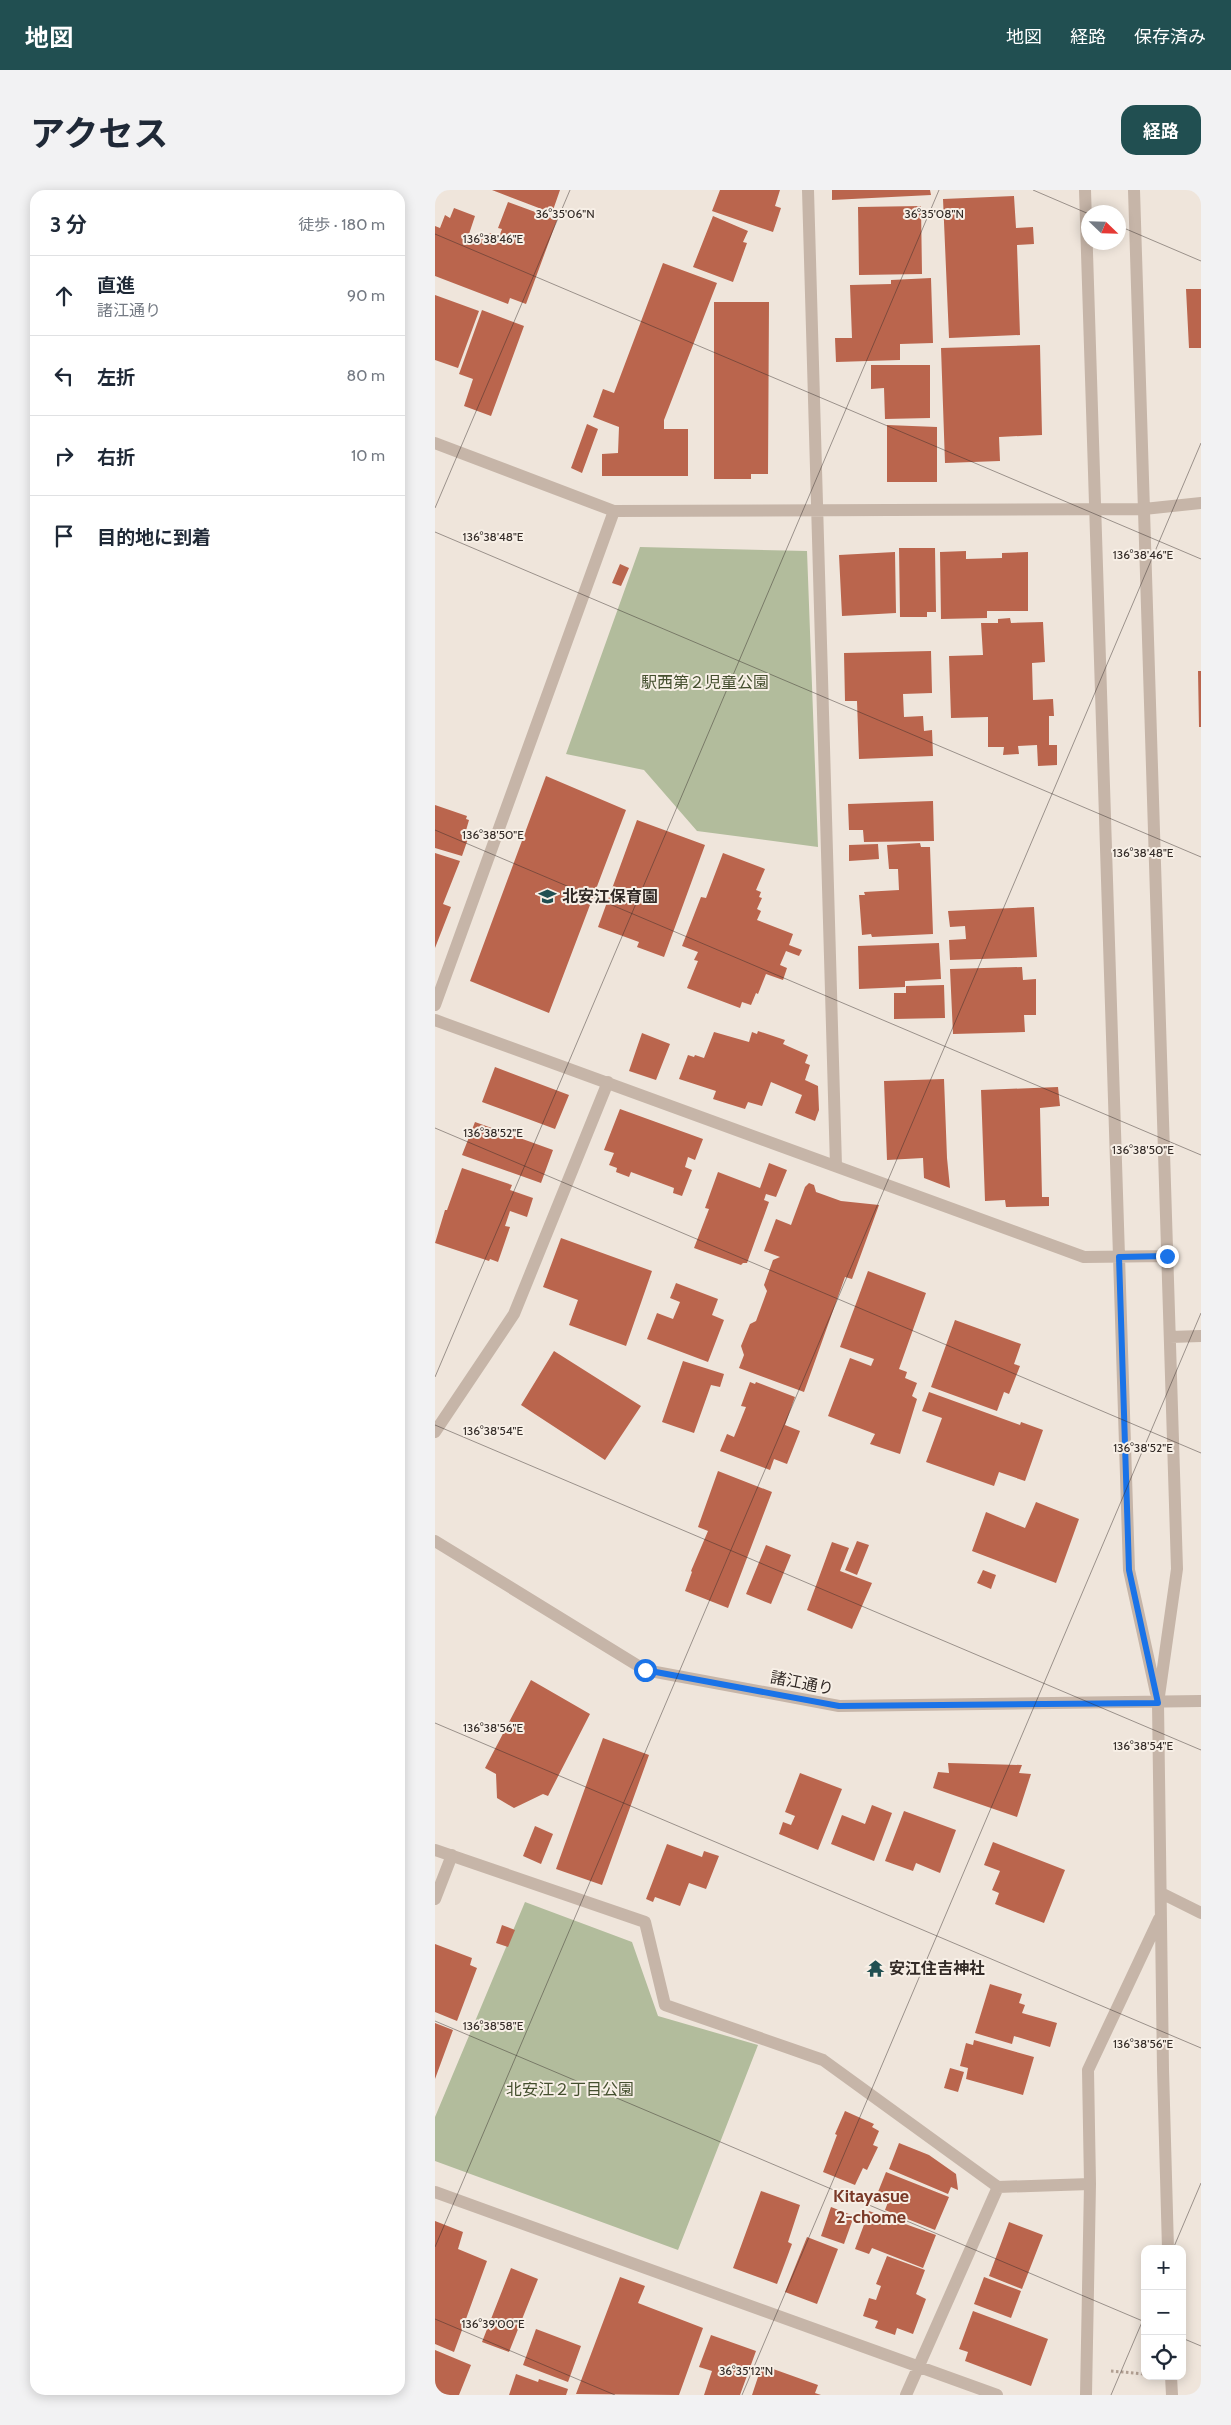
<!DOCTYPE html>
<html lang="ja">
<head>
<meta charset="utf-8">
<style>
	:root { --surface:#fff; --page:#f2f2f3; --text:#1f2937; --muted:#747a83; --line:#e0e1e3; --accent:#214f51 }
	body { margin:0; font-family:Cabin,"Noto Sans JP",sans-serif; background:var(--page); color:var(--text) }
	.controls { position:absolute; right:15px; bottom:15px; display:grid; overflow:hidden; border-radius:10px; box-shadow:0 2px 12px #0003 }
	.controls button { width:45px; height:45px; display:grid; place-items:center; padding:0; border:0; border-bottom:1px solid var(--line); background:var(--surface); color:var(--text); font:25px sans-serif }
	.compass { position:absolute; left:646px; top:15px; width:45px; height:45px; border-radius:50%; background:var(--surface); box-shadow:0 2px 12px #0003; rotate:113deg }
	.stop { position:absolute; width:15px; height:15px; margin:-11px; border:4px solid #1a73e8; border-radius:50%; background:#fff }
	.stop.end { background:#1a73e8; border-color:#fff; box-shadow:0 1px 5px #0008 }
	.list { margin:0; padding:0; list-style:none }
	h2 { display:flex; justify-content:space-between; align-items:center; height:65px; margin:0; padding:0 20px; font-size:21px }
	h2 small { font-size:16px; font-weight:400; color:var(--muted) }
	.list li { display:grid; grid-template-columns:32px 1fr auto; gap:15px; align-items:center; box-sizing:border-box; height:80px; padding:0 20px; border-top:1px solid var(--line) }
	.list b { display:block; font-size:19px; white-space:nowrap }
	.list p { margin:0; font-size:16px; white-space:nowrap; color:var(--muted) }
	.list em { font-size:16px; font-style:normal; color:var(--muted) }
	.icon { flex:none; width:28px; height:28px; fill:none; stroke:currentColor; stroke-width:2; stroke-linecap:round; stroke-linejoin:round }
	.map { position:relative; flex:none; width:766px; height:2205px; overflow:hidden; border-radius:15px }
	header { display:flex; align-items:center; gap:30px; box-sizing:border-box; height:70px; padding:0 25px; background:var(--accent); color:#fff }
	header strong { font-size:24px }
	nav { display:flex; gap:28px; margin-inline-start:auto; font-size:18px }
	.intro { display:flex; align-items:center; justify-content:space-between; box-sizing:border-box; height:120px; padding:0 30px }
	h1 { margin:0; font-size:35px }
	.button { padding:12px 22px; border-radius:15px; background:var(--accent); color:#fff; font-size:18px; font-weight:700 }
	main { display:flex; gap:30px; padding:0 30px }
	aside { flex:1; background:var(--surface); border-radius:15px; box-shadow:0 2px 12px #0003 }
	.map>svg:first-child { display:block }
	.green { fill:#b2bc9c }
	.building { fill:#ba654d }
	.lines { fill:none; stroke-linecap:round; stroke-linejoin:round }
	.path { stroke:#b19f92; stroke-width:3; stroke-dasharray:2.5 2.5; stroke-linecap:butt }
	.minor { stroke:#c6b5a8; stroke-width:12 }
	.minor-bridge { stroke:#c6b5a8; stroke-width:12 }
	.route { stroke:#1a73e8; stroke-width:6 }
	.ticks { fill:none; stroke:#332b27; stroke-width:1; stroke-opacity:0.45 }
	.labels { text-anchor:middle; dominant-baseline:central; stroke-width:4; stroke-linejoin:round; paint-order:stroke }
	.park-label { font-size:16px; fill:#444f2e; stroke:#f7efe6 }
	.poi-label { font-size:16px; font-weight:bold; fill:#332b27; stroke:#f7efe6; text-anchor:start }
	.street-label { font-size:16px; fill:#332b27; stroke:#f7efe6 }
	.neighbourhood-label { font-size:18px; font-weight:bold; fill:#7a3928; stroke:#f7efe6 }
	.ticks-label { font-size:12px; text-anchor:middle; fill:#332b27; stroke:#f7efe6; stroke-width:4; stroke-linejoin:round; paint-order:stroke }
</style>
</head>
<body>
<header>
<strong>地図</strong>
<nav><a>地図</a><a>経路</a><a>保存済み</a></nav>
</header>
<div class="intro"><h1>アクセス</h1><a class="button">経路</a></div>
<main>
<aside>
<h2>3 分<small>徒歩 · 180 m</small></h2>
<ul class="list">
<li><svg class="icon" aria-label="ahead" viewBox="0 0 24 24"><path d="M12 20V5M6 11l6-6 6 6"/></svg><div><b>直進</b><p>諸江通り</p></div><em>90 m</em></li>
<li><svg class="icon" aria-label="left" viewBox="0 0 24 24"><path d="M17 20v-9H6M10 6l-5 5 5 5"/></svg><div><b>左折</b></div><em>80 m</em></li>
<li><svg class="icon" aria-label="right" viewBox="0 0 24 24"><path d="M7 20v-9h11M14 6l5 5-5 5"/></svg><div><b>右折</b></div><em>10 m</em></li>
<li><svg class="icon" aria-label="arrive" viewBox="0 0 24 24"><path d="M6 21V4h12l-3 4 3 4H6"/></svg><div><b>目的地に到着</b></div></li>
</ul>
</aside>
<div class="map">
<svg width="766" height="2205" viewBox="0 0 766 2205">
	<rect width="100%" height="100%" fill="#efe5db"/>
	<path class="green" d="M205,357l167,4 11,296 -121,-16 -53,-61 -78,-16z
		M90,1712l107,40 26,74 100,29 -80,205 -243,-89v-44z"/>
	<path class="building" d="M57,0h68l-8,23z
		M285,0h60l-5,16 6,2 -8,24 -61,-21z
		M397,0h98l1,5 -99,5z
		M579,6l2,32 17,-1 1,17 -17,1 3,90 -71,3 -6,-139z
		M73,12l49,18 -31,84 -16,-6 -2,6 -73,-28v-50l5,2 5,-13 5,3 4,-10 21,8 -6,18 18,7 3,-8 9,4 3,-8 -4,-1z
		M486,16l1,68 -63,1 -1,-68z
		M278,26l35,15 -5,11 4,1 -14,39 -40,-15z
		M228,73l54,20 -53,137v9h24v47h-86v-22l16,-1 1,-26 -26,-10 10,-28 11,4z
		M496,88l2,65 -33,1v16l-64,2 -1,-24h17l-2,-53 41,-1v-4z
		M751,99h15v59h-12z
		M0,105l44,16 -21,57 -23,-8z
		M279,112h55l-1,172h-17v5h-37z
		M47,120l42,16 -33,90 -27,-10 9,-27 -14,-5z
		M605,155l2,90 -43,2 1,24 -55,2 -4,-115z
		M436,175h59v53l-45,1 -1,-31 -13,1z
		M152,234l11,5 -16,44 -11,-5z
		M452,235l50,2v55h-50z
		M464,358h36l1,64h-9v5h-27z
		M531,361v8l36,-1v-5l26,-1v59h-41v7l-46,1 -1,-67z
		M460,362l1,61 -54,3 -3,-61z
		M185,374l9,4 -8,18 -9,-3z
		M575,428l1,5 32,-1 2,40 -13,1 1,37 20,-1 1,17h-5v29h8v20l-19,1 -1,-21 -19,1 1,8 -16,1 1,-8h-16v-30l-37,1 -2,-62 34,-1 -2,-32h17v-4z
		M496,461l1,42 -29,1 1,23 19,-1 1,15 8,-1 1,26 -74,3 -2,-58h-12l-1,-48z
		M763,481h3v56h-2z
		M111,586l80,34 -77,203 -79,-32z
		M498,611l1,40 -70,1 -1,-12h-14l-1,-26z
		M0,615l32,11 -1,3 3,1 -4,14 4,2 -7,20 -27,-8z
		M202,630l68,25 -41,112 -27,-10 2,-5 -41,-15z
		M485,653l1,4h9l3,87 -61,3 -1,-3 -9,1 -3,-40h6l-1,-3 35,-2 -1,-21h-9l-2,-24z
		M443,654l1,15 -30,2v-16z
		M0,663l25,8 -17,43 8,3 -16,41z
		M288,663l42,16 -9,21 5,2 -2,5 3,1 -5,11 4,2 -4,9 36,14 -4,11 13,5 -3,6 -13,-5 -6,14 7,3 -4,12 -17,-6 -8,20 -2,-1 -5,12 -9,-3 -2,6 -53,-20 11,-27 -4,-1 4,-8 -16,-6 19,-49 5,1z
		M599,717l3,50 -87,3 -1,-20 17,-1 -1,-13 -15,1 -2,-16z
		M504,753l2,36 -36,2v6l-46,2 -1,-43z
		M587,777l1,13 13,-1v36h-12l1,17 -72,2 -3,-65z
		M509,795l1,33 -51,1v-26h12v-7z
		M323,841l27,9 -2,4 25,11 -3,8 5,2 -5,15 13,6 1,24 -4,11 -20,-8 7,-18 -31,-13 -9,24 -14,-4 -3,7 -32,-10 3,-8 -37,-12 9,-24 6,2 1,-2 9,3 10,-26 35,10 3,-10 5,2z
		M207,843l28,11 -14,36 -27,-9z
		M60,877l74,28 -14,34 -73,-27z
		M509,889l3,79 3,30 -26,-10 -1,-20 -36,2 -3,-79z
		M623,897l2,19 -20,2 2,89h7v9l-43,1 -1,-7 -20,1 -4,-111z
		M185,919l83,30 -8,21 -7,-3 -3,10 7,3 -10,26 -9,-3 1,-5 -43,-16 -2,5 -13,-5 1,-4 -8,-3 5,-12 -10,-3z
		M40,932l78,28 -12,33 -79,-28z
		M334,973l18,7 -11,27 -10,-3 -2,6 5,2 -22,61h-4l-2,2 -47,-17 15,-39 -4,-1 13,-36 42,16z
		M27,978l50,17 -2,5 23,8 -6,19 -17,-6 -5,15 5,1 -12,35 -8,-3 -1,2 -54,-18 10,-33h2z
		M374,993l5,2 2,7 25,9 38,4 -27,74 -7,-2 -41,115 -65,-24 5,-13 -3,-9 9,-22 6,-3 11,-30 -3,-6 9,-25 7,-3 -16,-6 12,-32 15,6 14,-38z
		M126,1048l91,33 -26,75 -57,-21 9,-25 -35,-13z
		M433,1081l58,22 -27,76 8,3 -2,6 12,5 -5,13 5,3 -17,55 -30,-10 5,-10 -47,-18 22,-58 21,8 3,-7 -34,-12z
		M241,1093l42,16 -6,16 12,5 -16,42 -61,-23 10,-26 16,6 7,-17 -10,-4z
		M520,1130l66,24 -7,20 6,2 -11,28 -5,-2 -7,19 -66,-24z
		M119,1161l87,55 -36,54 -84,-55z
		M248,1171l41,13 -4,13 -9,-2 -17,48 -32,-11z
		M315,1192l5,2 1,-2 39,15 -10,28 15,6 -13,33 -13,-5 -4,11 -50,-19 7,-17 7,3 12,-30 -5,-1z
		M494,1202l91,33 1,-3 22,8 -18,51 -26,-9 -5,14 -68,-24 16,-44 -20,-7z
		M283,1281l54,21 -44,116 -43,-17 7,-19 -1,-1 17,-40 -10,-4z
		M601,1312l43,17 -23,64 -84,-32 14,-39 39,16z
		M422,1351l12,4 -12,30 -12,-5z
		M397,1352l17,6 -9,23 32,12 -20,46 -45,-19z
		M331,1355l25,10 -20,49 -25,-10z
		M548,1380l13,5 -5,14 -14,-6z
		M96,1490l59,34 -42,82 -5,-2 -29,14 -17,-10 -1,-24 -11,-6z
		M168,1548l46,17 -47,130 -46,-16z
		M513,1573l74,2 -3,8 12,1 -14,43 -84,-29 5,-16 11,1z
		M365,1583l42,16 -24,61 -39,-16 4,-12 8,3 4,-9 -10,-4z
		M437,1615l20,8 -18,48 -43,-17 11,-29 23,9z
		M469,1621l52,19 -16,43 -24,-10 -3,8 -28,-10z
		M100,1636l18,8 -12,30 -18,-8z
		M558,1652l72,28 -21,53 -49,-19 4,-11 -7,-3 8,-19 -16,-6z
		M232,1654l35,13 2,-6 15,5 -13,33 -17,-6 -9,23 -25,-9 -2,5 -7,-3z
		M67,1735l13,5 -7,17 -12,-4z
		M0,1754l37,14 -2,7 7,3 -20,53 -22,-9z
		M555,1794l32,10 -3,9 6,2 -3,8 35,10 -7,24 -36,-11 -2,8 -37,-11z
		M0,1833l18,7 -18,49z
		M539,1850l60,17 -11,38 -57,-16 2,-11 -8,-2 6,-23 7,2z
		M515,1878l14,4 -6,20 -14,-4z
		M410,1921l29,13 -2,3 7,4 -6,14 5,2 -11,23 -4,-2 -8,17 -32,-13 14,-37 -2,-1z
		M464,1953l30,12 27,19 2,16 -7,-3 -3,7 -59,-25z
		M451,1982l63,25 -14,33 -50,-20 5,-13 -12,-5z
		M326,2001l39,14 -12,37 4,2 -15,40 -44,-16z
		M396,2017l23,9 -10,28 -23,-8z
		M434,2021l67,24 -13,33 -51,-20 -3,6 -14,-5z
		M0,2031l28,11 -5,17 29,12 -33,91 -19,-8z
		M574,2032l34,13 -21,54 -33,-13z
		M372,2047l31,12 -21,55 -32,-12z
		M452,2066l38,14 -9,24 10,5 -13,35 -16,-6 -2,7 -20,-7 3,-7 -15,-5 6,-18 7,2 5,-14 -5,-2z
		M76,2078l27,11 -29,73 -27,-10z
		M185,2087l25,9 -7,17 65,25 -24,67 -103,-1z
		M549,2087l37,14 -10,27 -37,-14z
		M538,2121l75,28 -17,47 -66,-25 3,-9 -9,-3z
		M101,2139l45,17 -13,36 -45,-17z
		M276,2145l45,16 -16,44h-36l8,-24 -13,-4z
		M0,2160l36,15 -12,30h-24z
		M327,2175l56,20 -3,8 6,2h-69z
		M81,2184l22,8 1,-3 29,10 -2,6h-57z"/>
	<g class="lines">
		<path class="path" d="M676,2181l34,3"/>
		<path class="minor" d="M373,0l28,976
			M650,0l44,1380 27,123
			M699,0l43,1379 -19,134 5,366 5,180
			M0,253l179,68 530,-2 57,-6
			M0,815l179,-494
			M0,830l649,237 83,-1
			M735,1147l31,-1
			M0,1242l79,-118 94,-232
			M0,1351l210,129 194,36 362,-5
			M0,1660l210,72 20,83 158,55 175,127 92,-3
			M726,1703l40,20
			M0,1709l17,-44
			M0,2002l562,203
			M471,2205l92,-208
			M651,2205l4,-211 -2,-114 71,-151"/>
		<path class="minor-bridge" d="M736,2186l1,19"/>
	</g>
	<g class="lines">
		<path class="route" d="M210,1480l194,36 319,-3 -29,-133 -10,-313 48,-1"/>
	</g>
	<path class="ticks" d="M598,0l56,24M684,36l82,35M0,44l766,325M0,318l135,-318M0,342l766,325M0,640l766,325M0,938l766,325M0,1187l504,-1187M0,1235l766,325M0,1533l766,325M0,1831l710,301M0,2057l766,-1804M738,2059l28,-66M0,2129l180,76M747,2148l19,8M307,2205l459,-1082M676,2205l34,-80"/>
	<defs>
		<symbol id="school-bare" viewBox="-9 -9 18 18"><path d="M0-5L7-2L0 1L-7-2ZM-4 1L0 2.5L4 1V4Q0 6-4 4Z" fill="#214f51" stroke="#f7efe6" stroke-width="2.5" paint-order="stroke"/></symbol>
		<symbol id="temple-bare" viewBox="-9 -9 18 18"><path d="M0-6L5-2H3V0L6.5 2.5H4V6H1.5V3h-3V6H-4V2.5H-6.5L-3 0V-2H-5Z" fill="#214f51" stroke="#f7efe6" stroke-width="2.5" paint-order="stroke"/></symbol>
	</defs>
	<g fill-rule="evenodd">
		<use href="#school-bare" x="100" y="694" width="25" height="25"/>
		<use href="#temple-bare" x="428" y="1766" width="25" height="25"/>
	</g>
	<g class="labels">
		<g class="park-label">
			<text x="270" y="492">駅西第２児童公園</text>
			<text x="135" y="1899">北安江２丁目公園</text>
		</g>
		<g class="poi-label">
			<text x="127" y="706">北安江保育園</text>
			<text x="454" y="1778">安江住吉神社</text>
		</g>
		<g class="street-label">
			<text transform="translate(367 1493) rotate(11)">諸江通り</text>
		</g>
		<g class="neighbourhood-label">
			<text x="436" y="2006">Kitayasue<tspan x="436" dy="21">2-chome</tspan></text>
		</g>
	</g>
	<g class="ticks-label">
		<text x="130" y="28">36°35'06"N</text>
		<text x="499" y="28">36°35'08"N</text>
		<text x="58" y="53">136°38'46"E</text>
		<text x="58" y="351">136°38'48"E</text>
		<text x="708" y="369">136°38'46"E</text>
		<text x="58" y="649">136°38'50"E</text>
		<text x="708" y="667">136°38'48"E</text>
		<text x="58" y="947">136°38'52"E</text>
		<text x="708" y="964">136°38'50"E</text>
		<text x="58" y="1245">136°38'54"E</text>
		<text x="708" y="1262">136°38'52"E</text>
		<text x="58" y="1542">136°38'56"E</text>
		<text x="708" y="1560">136°38'54"E</text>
		<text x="58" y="1840">136°38'58"E</text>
		<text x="708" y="1858">136°38'56"E</text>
		<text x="58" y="2138">136°39'00"E</text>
		<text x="311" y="2185">36°35'12"N</text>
	</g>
</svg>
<div class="controls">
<button>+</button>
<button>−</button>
<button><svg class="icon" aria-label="locate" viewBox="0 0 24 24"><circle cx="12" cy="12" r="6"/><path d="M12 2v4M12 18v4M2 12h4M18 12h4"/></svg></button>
</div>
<svg class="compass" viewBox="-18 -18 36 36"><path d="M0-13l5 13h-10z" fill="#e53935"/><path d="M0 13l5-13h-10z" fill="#747a83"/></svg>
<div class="stop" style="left:210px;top:1480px"></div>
<div class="stop end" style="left:732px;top:1066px"></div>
</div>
</main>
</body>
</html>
